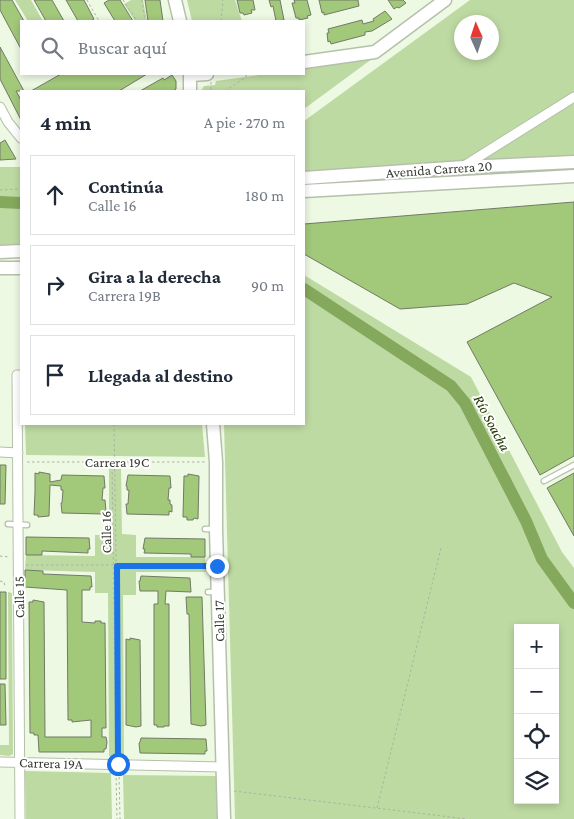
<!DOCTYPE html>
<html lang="es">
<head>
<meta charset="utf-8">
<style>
	:root { --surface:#fff; --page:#f6f6f7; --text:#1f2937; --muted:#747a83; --line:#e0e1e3 }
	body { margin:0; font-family:"Crimson Pro",serif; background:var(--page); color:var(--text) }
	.controls { position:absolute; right:15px; bottom:15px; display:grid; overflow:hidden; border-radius:0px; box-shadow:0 2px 8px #0003 }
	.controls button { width:45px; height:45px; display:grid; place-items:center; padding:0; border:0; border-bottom:1px solid var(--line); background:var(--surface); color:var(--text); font:25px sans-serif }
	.compass { position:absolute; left:454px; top:15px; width:45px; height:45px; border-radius:50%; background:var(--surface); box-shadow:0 2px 8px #0003; rotate:357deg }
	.stop { position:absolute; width:15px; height:15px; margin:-11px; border:4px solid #1a73e8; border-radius:50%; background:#fff }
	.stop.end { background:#1a73e8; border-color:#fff; box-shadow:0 1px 5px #0008 }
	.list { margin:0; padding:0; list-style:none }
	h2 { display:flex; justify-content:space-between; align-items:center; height:65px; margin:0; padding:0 20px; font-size:21px }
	h2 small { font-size:16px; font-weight:400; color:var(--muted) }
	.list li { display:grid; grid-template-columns:32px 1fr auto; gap:15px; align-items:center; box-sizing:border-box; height:80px; margin:0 10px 10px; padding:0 10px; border:1px solid var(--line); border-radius:0px }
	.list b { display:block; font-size:19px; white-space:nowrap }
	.list p { margin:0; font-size:16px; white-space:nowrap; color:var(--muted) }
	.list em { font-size:16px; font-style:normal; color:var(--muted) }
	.icon { flex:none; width:28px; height:28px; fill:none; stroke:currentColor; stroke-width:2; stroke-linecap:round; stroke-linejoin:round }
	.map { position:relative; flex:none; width:574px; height:819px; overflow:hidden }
	.search { position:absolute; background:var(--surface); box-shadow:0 2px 8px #0003; left:20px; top:20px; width:285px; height:55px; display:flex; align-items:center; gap:12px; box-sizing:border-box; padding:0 18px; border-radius:0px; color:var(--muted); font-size:19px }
	.panel { position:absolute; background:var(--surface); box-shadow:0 2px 8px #0003; left:20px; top:90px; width:285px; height:335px; border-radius:0px }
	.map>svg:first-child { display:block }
	.green { fill:#bedaa3; fill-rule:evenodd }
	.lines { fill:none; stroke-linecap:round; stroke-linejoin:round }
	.river { stroke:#84a95c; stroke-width:12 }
	.building { fill:#a2c87a; stroke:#717a67 }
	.lane-casing { stroke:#b5c0ab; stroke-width:7 }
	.street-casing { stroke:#b5c0ab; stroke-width:11 }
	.secondary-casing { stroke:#b5c0ab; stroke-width:15 }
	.path { stroke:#aab3a2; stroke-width:1; stroke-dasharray:2.5 2.5; stroke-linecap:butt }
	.lane { stroke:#fff; stroke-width:4.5 }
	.street { stroke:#fff; stroke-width:9 }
	.secondary { stroke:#fff; stroke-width:12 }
	.route { stroke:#1a73e8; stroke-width:6 }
	.labels { text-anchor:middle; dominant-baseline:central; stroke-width:4; stroke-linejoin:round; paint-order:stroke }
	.street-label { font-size:14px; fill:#383d34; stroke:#fff }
	.water-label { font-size:15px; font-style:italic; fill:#203600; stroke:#fff }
</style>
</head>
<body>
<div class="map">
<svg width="574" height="819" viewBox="0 0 574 819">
	<rect width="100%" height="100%" fill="#eef9e3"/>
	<path class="green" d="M15,0h16l12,21h-15z
		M131,0h12l4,21h-12l-11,-17z
		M187,0h48l7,21h-50z
		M470,0h104v156l-270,16v-51zM462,22h30v30h-30z
		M376,56l-72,53v-18h-103l3,-5 11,-1 1,-4 50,-7h38v-6z
		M0,167h21v77l-21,1z
		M304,275l167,102 91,175 12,16v251h-339l-11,-395h80zM518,628h37v172h-37z
		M25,424h177l3,33 -179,-2z
		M109,468h12l1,66 14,1v22h69l1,15h-70v23h-13l1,161h-15l-1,-163h-13v-21l-70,-2 1,-15 69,1v-21h14z
		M8,592l4,1 1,161 -4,2 -9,-1v-10h9z
		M25,771l86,2 1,46h-86z
		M123,775l96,1v43h-95z"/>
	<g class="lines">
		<path class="river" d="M0,202l21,1
			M304,289l147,97 14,17 61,118 16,38 32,44"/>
	</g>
	<path class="building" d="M0,0h12l12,21h-3v28l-21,-39z
		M34,0h18l12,21h-18z
		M66,0h18l10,19 -3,2h-13z
		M109,0h11l13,21h-18l-11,-18z
		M145,0h15l3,21h-15z
		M237,0h16l2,10h-4l1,3 -8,2 -1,-2h-3z
		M269,0h11l4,20 -8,1 -3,-15 -2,1z
		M294,0h13l4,15 -4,1 1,2 -9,2v-2h-3l-4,-15h3z
		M319,0h39l1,6 -35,9v-3l-2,1z
		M388,0h15l3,3 -7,5 -2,-1 -3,2z
		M385,11l7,8 -20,12 -7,1v3l-34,9 -1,-3 -2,1 -1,-9h2l-1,-4 34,-9 1,4 11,-3 -1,-2z
		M0,47l24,44h-8l5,9v20l-21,-41z
		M61,74h86l-28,17h-88z
		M172,75l4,6v8l-3,2h-33l23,-13 1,2z
		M5,140l11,19 -16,1v-17z
		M574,202v254l-34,19 -73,-133 85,-45 -38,-14 -47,21 -67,5 -96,-55v-30z
		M0,465h6l-1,39h-5z
		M39,472l11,2v8l11,-2 1,-5 42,1 1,12h-2l-1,12h3l1,11h-2l-1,3 -41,-1 -1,-10h1l1,-13h-2v-4l-11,-1 -1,31 -11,1v-2h-4l1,-23v-19l4,1z
		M574,473v63l-27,-48z
		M188,474l11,2 -1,43 -4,-1 -1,2h-6v-3h-4l1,-41h4z
		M128,475l42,1 1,12h-2l-1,12h2v4l2,1v7l-3,-1v4l-42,-1 -1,-10h2l1,-14h-2v-4h-1z
		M26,537l63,1 1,11h-2v4l-46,-2v4h-16z
		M145,538l60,1v18h-14v-3l-47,-1 1,-4h-2z
		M25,570l18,1v3l48,2 1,11h-2v3h-8v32l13,1v-2h6v2h4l1,105h-4v9h4l1,5 -1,7h-2v3h-65l-1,-17h-4v-2h-4l-1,-131h4v-2l11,2 1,135h46v-17l-19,2v-2h-4l-1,-130 -42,-3z
		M141,576l49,2 1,14 -25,-1 -1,13h4v122h-5v1h-7v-2h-3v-121h4v-13h-18l-1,-10h1z
		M0,592h6v87h-6z
		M186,597h16l4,128 -5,1 -10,-2 -2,-110h-2z
		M130,638l10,2 1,86 -5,1 -10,-2v-86l4,1z
		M0,684h5l1,41h-6z
		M141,738l65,1 1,12h-2v3l-65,-1 -1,-10 1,-1z"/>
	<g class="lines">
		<defs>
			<path id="lane" d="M544,481l30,-16
				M8,524l19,1
				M205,529h9
				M208,592h8"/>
			<path id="street" d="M0,107l8,15 13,16
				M464,166l110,-69
				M0,452l18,1
				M0,762l222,5
				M20,819l-3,-444h4"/>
			<path id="secondary" d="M175,0l5,21
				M304,62l71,-10 70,-52
				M190,75l17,-1
				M190,91v-17
				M304,178l160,-11 110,-5
				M304,191l270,-15
				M0,252l21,-1
				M0,268h21
				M213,424l3,38v67l8,290"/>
		</defs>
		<use href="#lane" class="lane-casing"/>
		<use href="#street" class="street-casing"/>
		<use href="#secondary" class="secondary-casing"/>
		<path class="path" d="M87,0l12,21
			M123,0l14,21
			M142,0l3,21
			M221,21l2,-21
			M211,82v9
			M225,91l21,-14v-3
			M0,190l21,-1
			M114,424l5,331
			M27,462h178
			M112,462l4,294
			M0,556l9,1
			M26,565h181
			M0,581l4,1 1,4
			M119,772l1,47
			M116,773l1,46
			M234,791l233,28
			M377,808l64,-260"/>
		<use href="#lane" class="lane"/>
		<use href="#street" class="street"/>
		<use href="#secondary" class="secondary"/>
	</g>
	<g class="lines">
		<path class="route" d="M118,764l-1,-198h100"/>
	</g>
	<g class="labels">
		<g class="street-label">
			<text transform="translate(439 169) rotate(-4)">Avenida Carrera 20</text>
			<text x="117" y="462">Carrera 19C</text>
			<text transform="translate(106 532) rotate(-91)">Calle 16</text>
			<text transform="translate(19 597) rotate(-91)">Calle 15</text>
			<text transform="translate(219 621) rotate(-91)">Calle 17</text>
			<text transform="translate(51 763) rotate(2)">Carrera 19A</text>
		</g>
		<g class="water-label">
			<text transform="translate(492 423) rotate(62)">Río Soacha</text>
		</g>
	</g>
</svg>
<div class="controls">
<button>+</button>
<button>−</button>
<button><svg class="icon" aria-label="locate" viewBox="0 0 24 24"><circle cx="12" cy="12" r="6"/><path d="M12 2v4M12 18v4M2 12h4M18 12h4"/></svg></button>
<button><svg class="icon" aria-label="layers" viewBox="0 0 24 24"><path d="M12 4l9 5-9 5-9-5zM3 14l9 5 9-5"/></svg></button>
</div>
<svg class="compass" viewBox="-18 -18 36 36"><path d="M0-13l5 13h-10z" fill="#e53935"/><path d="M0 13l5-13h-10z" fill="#747a83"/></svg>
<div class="stop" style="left:118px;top:764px"></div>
<div class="stop end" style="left:217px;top:566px"></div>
<div class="search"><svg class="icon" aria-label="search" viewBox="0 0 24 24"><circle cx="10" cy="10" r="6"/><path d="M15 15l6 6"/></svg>Buscar aquí</div>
<section class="panel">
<h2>4 min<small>A pie · 270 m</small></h2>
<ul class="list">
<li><svg class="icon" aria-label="ahead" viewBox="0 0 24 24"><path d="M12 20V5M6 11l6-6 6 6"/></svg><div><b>Continúa</b><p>Calle 16</p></div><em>180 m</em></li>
<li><svg class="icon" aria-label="right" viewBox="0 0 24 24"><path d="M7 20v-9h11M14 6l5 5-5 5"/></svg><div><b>Gira a la derecha</b><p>Carrera 19B</p></div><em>90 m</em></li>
<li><svg class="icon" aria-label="arrive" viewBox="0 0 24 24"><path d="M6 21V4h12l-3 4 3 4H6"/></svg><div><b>Llegada al destino</b></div></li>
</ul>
</section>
</div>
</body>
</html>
